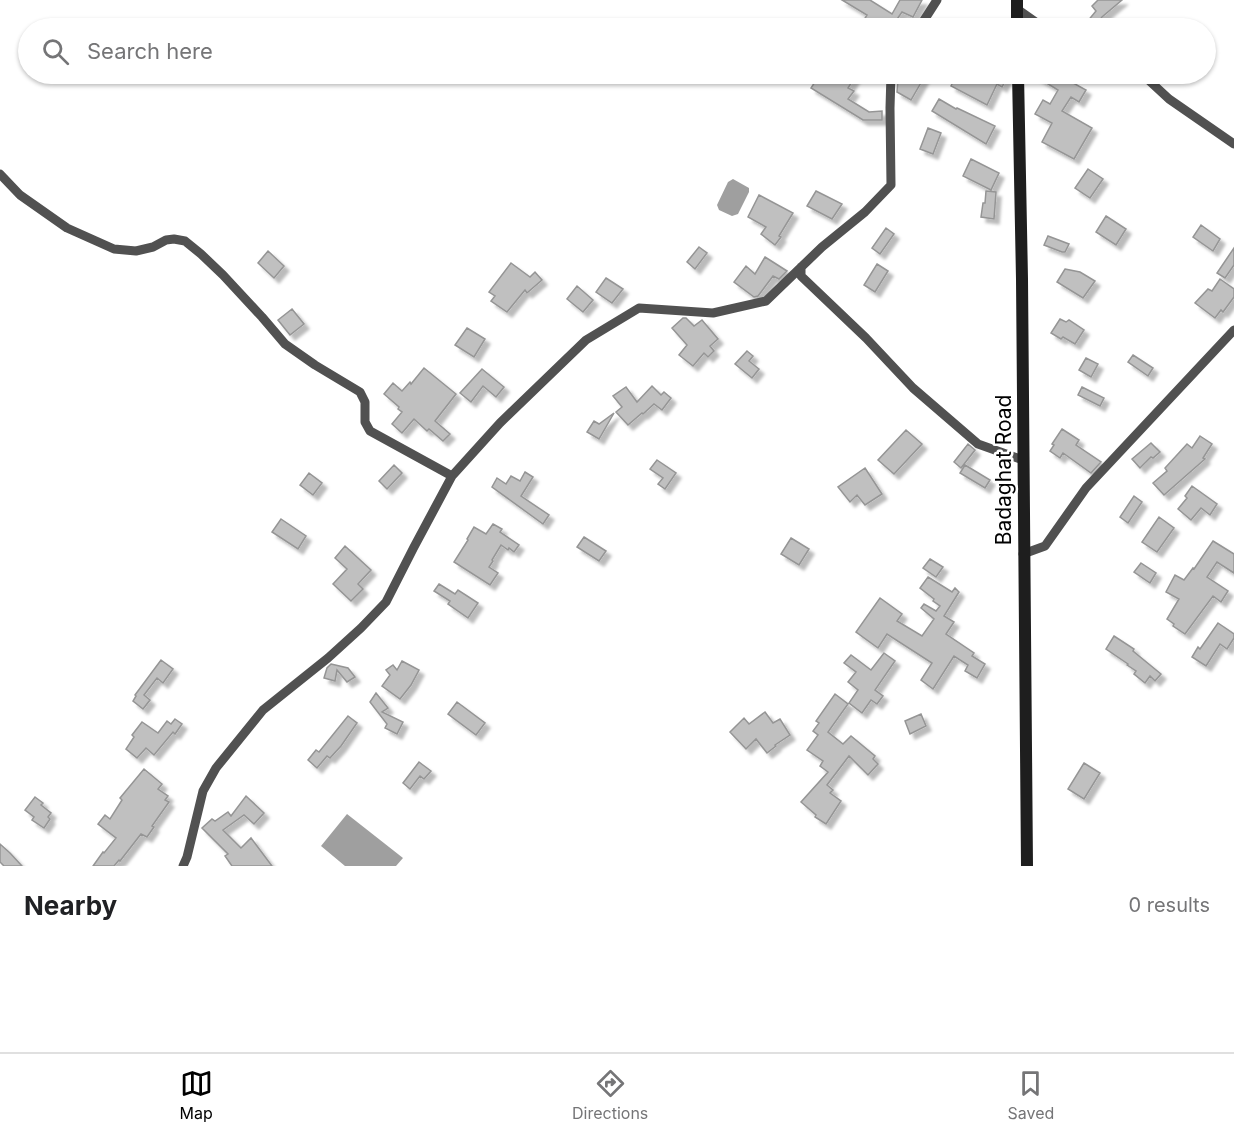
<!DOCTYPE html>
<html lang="en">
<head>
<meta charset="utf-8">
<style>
	:root { --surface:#fff; --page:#f2f2f2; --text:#202124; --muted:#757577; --line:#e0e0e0; --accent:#000 }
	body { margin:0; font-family:Inter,sans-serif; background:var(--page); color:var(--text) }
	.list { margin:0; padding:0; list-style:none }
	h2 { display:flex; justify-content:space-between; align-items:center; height:78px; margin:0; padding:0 24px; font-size:26px }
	h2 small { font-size:20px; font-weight:400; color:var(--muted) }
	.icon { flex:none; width:33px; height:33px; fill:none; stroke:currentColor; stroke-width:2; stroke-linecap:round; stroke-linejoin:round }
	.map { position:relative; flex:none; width:1234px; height:866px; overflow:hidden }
	.search { position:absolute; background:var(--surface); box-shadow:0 2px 4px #0004; left:18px; right:18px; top:18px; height:66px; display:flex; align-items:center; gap:15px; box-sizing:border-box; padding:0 21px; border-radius:33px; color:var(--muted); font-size:22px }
	.sheet { height:186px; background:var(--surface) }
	nav { display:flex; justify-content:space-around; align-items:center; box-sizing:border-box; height:84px; border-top:2px solid var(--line); background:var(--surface); font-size:16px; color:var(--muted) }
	nav a { display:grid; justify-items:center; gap:3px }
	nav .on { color:var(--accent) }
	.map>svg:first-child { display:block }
	.water { fill:#9f9f9f }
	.building { fill:#c0c0c0; stroke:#959595; stroke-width:1.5; filter:url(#shadow) }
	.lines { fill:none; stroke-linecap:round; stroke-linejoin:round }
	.street { stroke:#515151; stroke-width:9 }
	.secondary { stroke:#1e1e1e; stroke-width:12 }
	.labels { text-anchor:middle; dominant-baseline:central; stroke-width:5; stroke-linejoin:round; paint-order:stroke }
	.street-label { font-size:21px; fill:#000; stroke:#fff }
</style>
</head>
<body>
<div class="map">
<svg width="1234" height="866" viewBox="0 0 1234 866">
	<defs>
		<filter id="shadow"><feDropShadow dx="5" dy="5" stdDeviation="1.5" flood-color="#0004"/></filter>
	</defs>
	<rect width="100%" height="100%" fill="#fff"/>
	<path class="water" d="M733,179l16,9v4l-11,22 -6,2 -13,-6 -2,-5 11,-23z
		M347,814l56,44 -7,8h-51l-24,-20z"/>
	<path class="building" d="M842,0h28l22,14 8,-14h22l-9,17 -11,-5 -11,16h-32l8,-13z
		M1098,0h24l-20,17 -8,11h-12l14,-17 -4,-5z
		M820,74h29l6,3 -7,11 6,3 -6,8 21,13 13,-1v9h-19l-52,-32z
		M900,74h26l-15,26 -14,-8 1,-13z
		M957,74h52l-7,13 -5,-3 -10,21 -36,-19z
		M1032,74h25l29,16 -7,12 -8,-5 -9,14 30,17 -18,31 -32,-17 10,-19 -17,-9 8,-14 7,4 8,-14z
		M939,99l17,10 1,-1 38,18 -9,18 -54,-33z
		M928,128l13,5 -8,21 -13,-5z
		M971,159l28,14 -8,17 -28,-14z
		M1088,169l15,10 -13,19 -15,-10z
		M816,191l26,13 -10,15 -25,-13z
		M986,191l10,1 -2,27 -13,-2 2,-14h2z
		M759,195l34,18 -14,23 2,1 -6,8 -14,-11 5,-7 -18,-10z
		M1106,216l20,13 -10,16 -20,-13z
		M1201,225l19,14 -7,12 -20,-14z
		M886,228l8,6 -14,20 -8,-6z
		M1048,236l21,8 -4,8h-3l-18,-7z
		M699,247l8,6 -12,16 -8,-7z
		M1234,248v17l-9,13 -8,-5z
		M268,251l16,15 -10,12 -16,-15z
		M765,257l22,14 -8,8 -6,-3 -15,20 -4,1 -20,-15 12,-16 9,8z
		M511,263l19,14 5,-5 7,8 -15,13 -2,-3 -18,22 -16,-11 4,-5 -6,-4z
		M877,264l11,7 -13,21 -11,-7z
		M1065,269l15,3 15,9 -12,17 -26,-16z
		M606,278l17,11 -11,14 -16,-11z
		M1220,279l14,10v8l-11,15 -2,-2 -6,8 -20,-15 13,-14 4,2z
		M577,286l16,14 -10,12 -16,-13z
		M292,309l12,15 -14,11 -12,-15z
		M683,318h3l8,8 8,-6 16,19 -8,7 4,5 -6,6 -4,-4 -11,13 -14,-11 8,-10 -15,-17z
		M1060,319l6,3 3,-2 15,10 -9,14 -12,-7 -2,2 -10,-6z
		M467,328l18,11 -11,18 -19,-12z
		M747,351l6,5 -4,5 10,8 -7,9 -17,-14z
		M1133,355l20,13 -5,8 -20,-14z
		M1086,358l12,6 -7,13 -12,-7z
		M424,368l32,26 -21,27 15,13 -7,7 -14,-12 -2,2 -13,-12 -12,14 -10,-9 10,-12 -4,-3 1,-2 -15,-13 9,-11 9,8 8,-9 1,2z
		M482,369l22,18 -8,10 -13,-11 -12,16 -11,-9z
		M652,386l9,9 3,-3 7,6 -9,12 -8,-6 -11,10 -1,-1 -14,12 -12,-13 6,-5 -9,-11 13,-9 11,15z
		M1082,387l22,11 -4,8 -22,-11z
		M614,413l-15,26 -12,-7 7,-11 5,3z
		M1062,429l17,11 -3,5 25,17 -10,11 -28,-20 -3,5 -10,-7 4,-6 -2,-1z
		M906,430l16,14 -28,30 -16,-14z
		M1200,436l12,8 -9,14 2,1 -41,36 -11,-12 14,-12 -2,-3 22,-24 5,4z
		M1151,443l9,9 -7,6 -2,-1 -11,11 -8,-9z
		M968,444l7,6 -14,18 -7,-6z
		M657,460l19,13 -11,16 -7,-5 5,-6 -13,-9z
		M394,465l8,8 -15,16 -8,-8z
		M965,465l25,15 -5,8 -25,-15z
		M865,468l17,26 -17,11 -8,-10 -7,7 -12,-15z
		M525,472l8,5 -12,19 28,19 -6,9 -51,-37 5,-9 9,6 5,-8 9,5z
		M309,473l13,10 -9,12 -13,-10z
		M1192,486l25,18 -7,11 -9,-7 -10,12 -13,-11 9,-11 -2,-2z
		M1134,496l8,6 -14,21 -8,-6z
		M1159,517l15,11 -17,24 -15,-10z
		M281,519l25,17 -8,13 -26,-17z
		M493,524l9,5 -2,3 19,13 -5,7 -5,-4 -1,2 -7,-5 -9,15 1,1 -4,6 9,6 -8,12 -36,-23 14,-22 -1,-1 7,-12 12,7z
		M584,537l22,14 -7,10 -22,-14z
		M791,538l18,11 -10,16 -18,-11z
		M1213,541l21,13v19l-17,-11 -10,15 21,14 -7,11 -8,-6 -28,38 -12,-8 1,-2 -7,-5 12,-20 -13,-7 9,-17 9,5 9,-12 1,1z
		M345,546l26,24 -13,14 5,5 -12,12 -18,-17 14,-15 -12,-11z
		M930,559l13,8 -7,10 -13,-9z
		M1141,563l15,10 -6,10 -16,-11z
		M928,577l24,15 3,-4 4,4 -15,24 10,6 -8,12 28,19 -2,3 13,8 -8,14 -12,-7 3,-6 -14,-9 -21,33 -12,-9 11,-17 -45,-29 -9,14 -22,-16 24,-34 22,16 -5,7 25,15 12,-17 -13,-11 3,-4 12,7 4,-5 -7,-5 1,-2 -14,-11z
		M439,584l16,10 3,-4 20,13 -10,15 -20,-14 2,-3 -16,-10z
		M1218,623l16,11v4l-7,11 -7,-5 -14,22 -14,-9 6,-10 2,2z
		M1114,636l20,13 -1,2 28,23 -6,7 -5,-5 -5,7 -11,-9 2,-3 -9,-6 1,-1 -22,-15z
		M884,653l11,8 -20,29 8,6 -6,8 -6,-4 -9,13 -13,-10 9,-13 -10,-8 8,-10 -12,-9 7,-8 20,15z
		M161,660l12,9 -10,14 -6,-5 -13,17 6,5 -7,9 -10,-8 3,-5 -1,-1z
		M402,661l17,9 -8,15 -11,14 -18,-13 8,-11 -4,-5 7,-5 4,5z
		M331,664l17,4 7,9 -8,5 -10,-12 -2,11 -11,-3 3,-10z
		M376,693l12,15 -6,4 21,10 -6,12 -12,-6 2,-4 -17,-22z
		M835,694l13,10 -20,28 15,12 8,-8 24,20 -2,3 5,5 -10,11 -19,-19 -22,29 6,5 -3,3 11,8 -15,23 -11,-7 1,-2 -15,-13 27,-30 -8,-6 3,-5 -16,-11 11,-15 -5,-4 6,-8 -3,-2z
		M457,702l28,21 -9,12 -28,-21z
		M765,712l8,11 7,-4 10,16 -15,10 1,1 -9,7 -11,-14 -10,10 -16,-17 14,-14 5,6z
		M921,714l5,12 -16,8 -5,-13z
		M348,716l9,7 -16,23 -11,12 -3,-2 -10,12 -9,-8 8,-10 3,2z
		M175,719l7,5 -7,10 -2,-2 -19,23 -8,-7 -9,10 -11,-9 8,-12 -2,-2 10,-13 16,11 9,-12 4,3z
		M419,762l12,9 -7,8 -4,-3 -10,13 -7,-6z
		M1084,763l16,10 -16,26 -16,-10z
		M144,769l18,15 -4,5 10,7 -3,4 4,2 -17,24 2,1 -7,10 -6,-3 -21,27 -1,-1 -5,6h-21l10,-14 1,1 12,-15 -18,-14 7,-9 5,4 12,-19 -2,-2z
		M246,796l18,17 -10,11 -10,-9 -21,15 18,18 10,-10 21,28h-40l-7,-10 3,-2 -26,-26 10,-9 3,2 13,-9 3,4z
		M35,797l8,6 -2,2 10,8 -3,4 2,2 -6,9 -12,-8 2,-3 -9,-7z
		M0,844l10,9 12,13h-18l-4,-4z"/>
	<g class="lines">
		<path class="street" d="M1017,9l27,19
			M919,28l18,-28
			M1142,74l27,25 65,45
			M0,174l20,21 47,33 47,21 22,2 17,-4 13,-7 8,-1 11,2 16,13 22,21 39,42 23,27 30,21 45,27 5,10v20l5,9 82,45
			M801,267v9l65,62 47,50 65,56 45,16
			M1023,554l22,-8 41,-58 148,-158
			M183,866l4,-9 16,-66 13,-23 47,-58 65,-52 33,-30 25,-26 28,-55 38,-71 48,-53 86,-83 53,-32 74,5 53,-12 56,-54 43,-35 26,-27 -1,-77 1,-34"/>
		<path class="secondary" d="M1017,0v28
			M1018,74l4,205 5,587"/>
	</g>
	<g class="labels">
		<g class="street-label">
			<text transform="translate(1003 470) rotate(-90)">Badaghat Road</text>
		</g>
	</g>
</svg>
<div class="search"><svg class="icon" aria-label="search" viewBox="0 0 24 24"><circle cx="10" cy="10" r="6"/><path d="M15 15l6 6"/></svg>Search here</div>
</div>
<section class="sheet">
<h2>Nearby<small>0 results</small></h2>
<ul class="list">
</ul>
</section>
<nav>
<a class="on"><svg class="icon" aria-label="map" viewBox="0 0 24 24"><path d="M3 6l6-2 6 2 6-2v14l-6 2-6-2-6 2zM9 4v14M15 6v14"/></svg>Map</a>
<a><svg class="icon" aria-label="directions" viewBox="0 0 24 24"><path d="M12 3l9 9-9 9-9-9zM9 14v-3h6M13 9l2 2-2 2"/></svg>Directions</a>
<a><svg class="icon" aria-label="saved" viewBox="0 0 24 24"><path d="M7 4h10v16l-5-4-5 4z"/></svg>Saved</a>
</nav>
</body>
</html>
